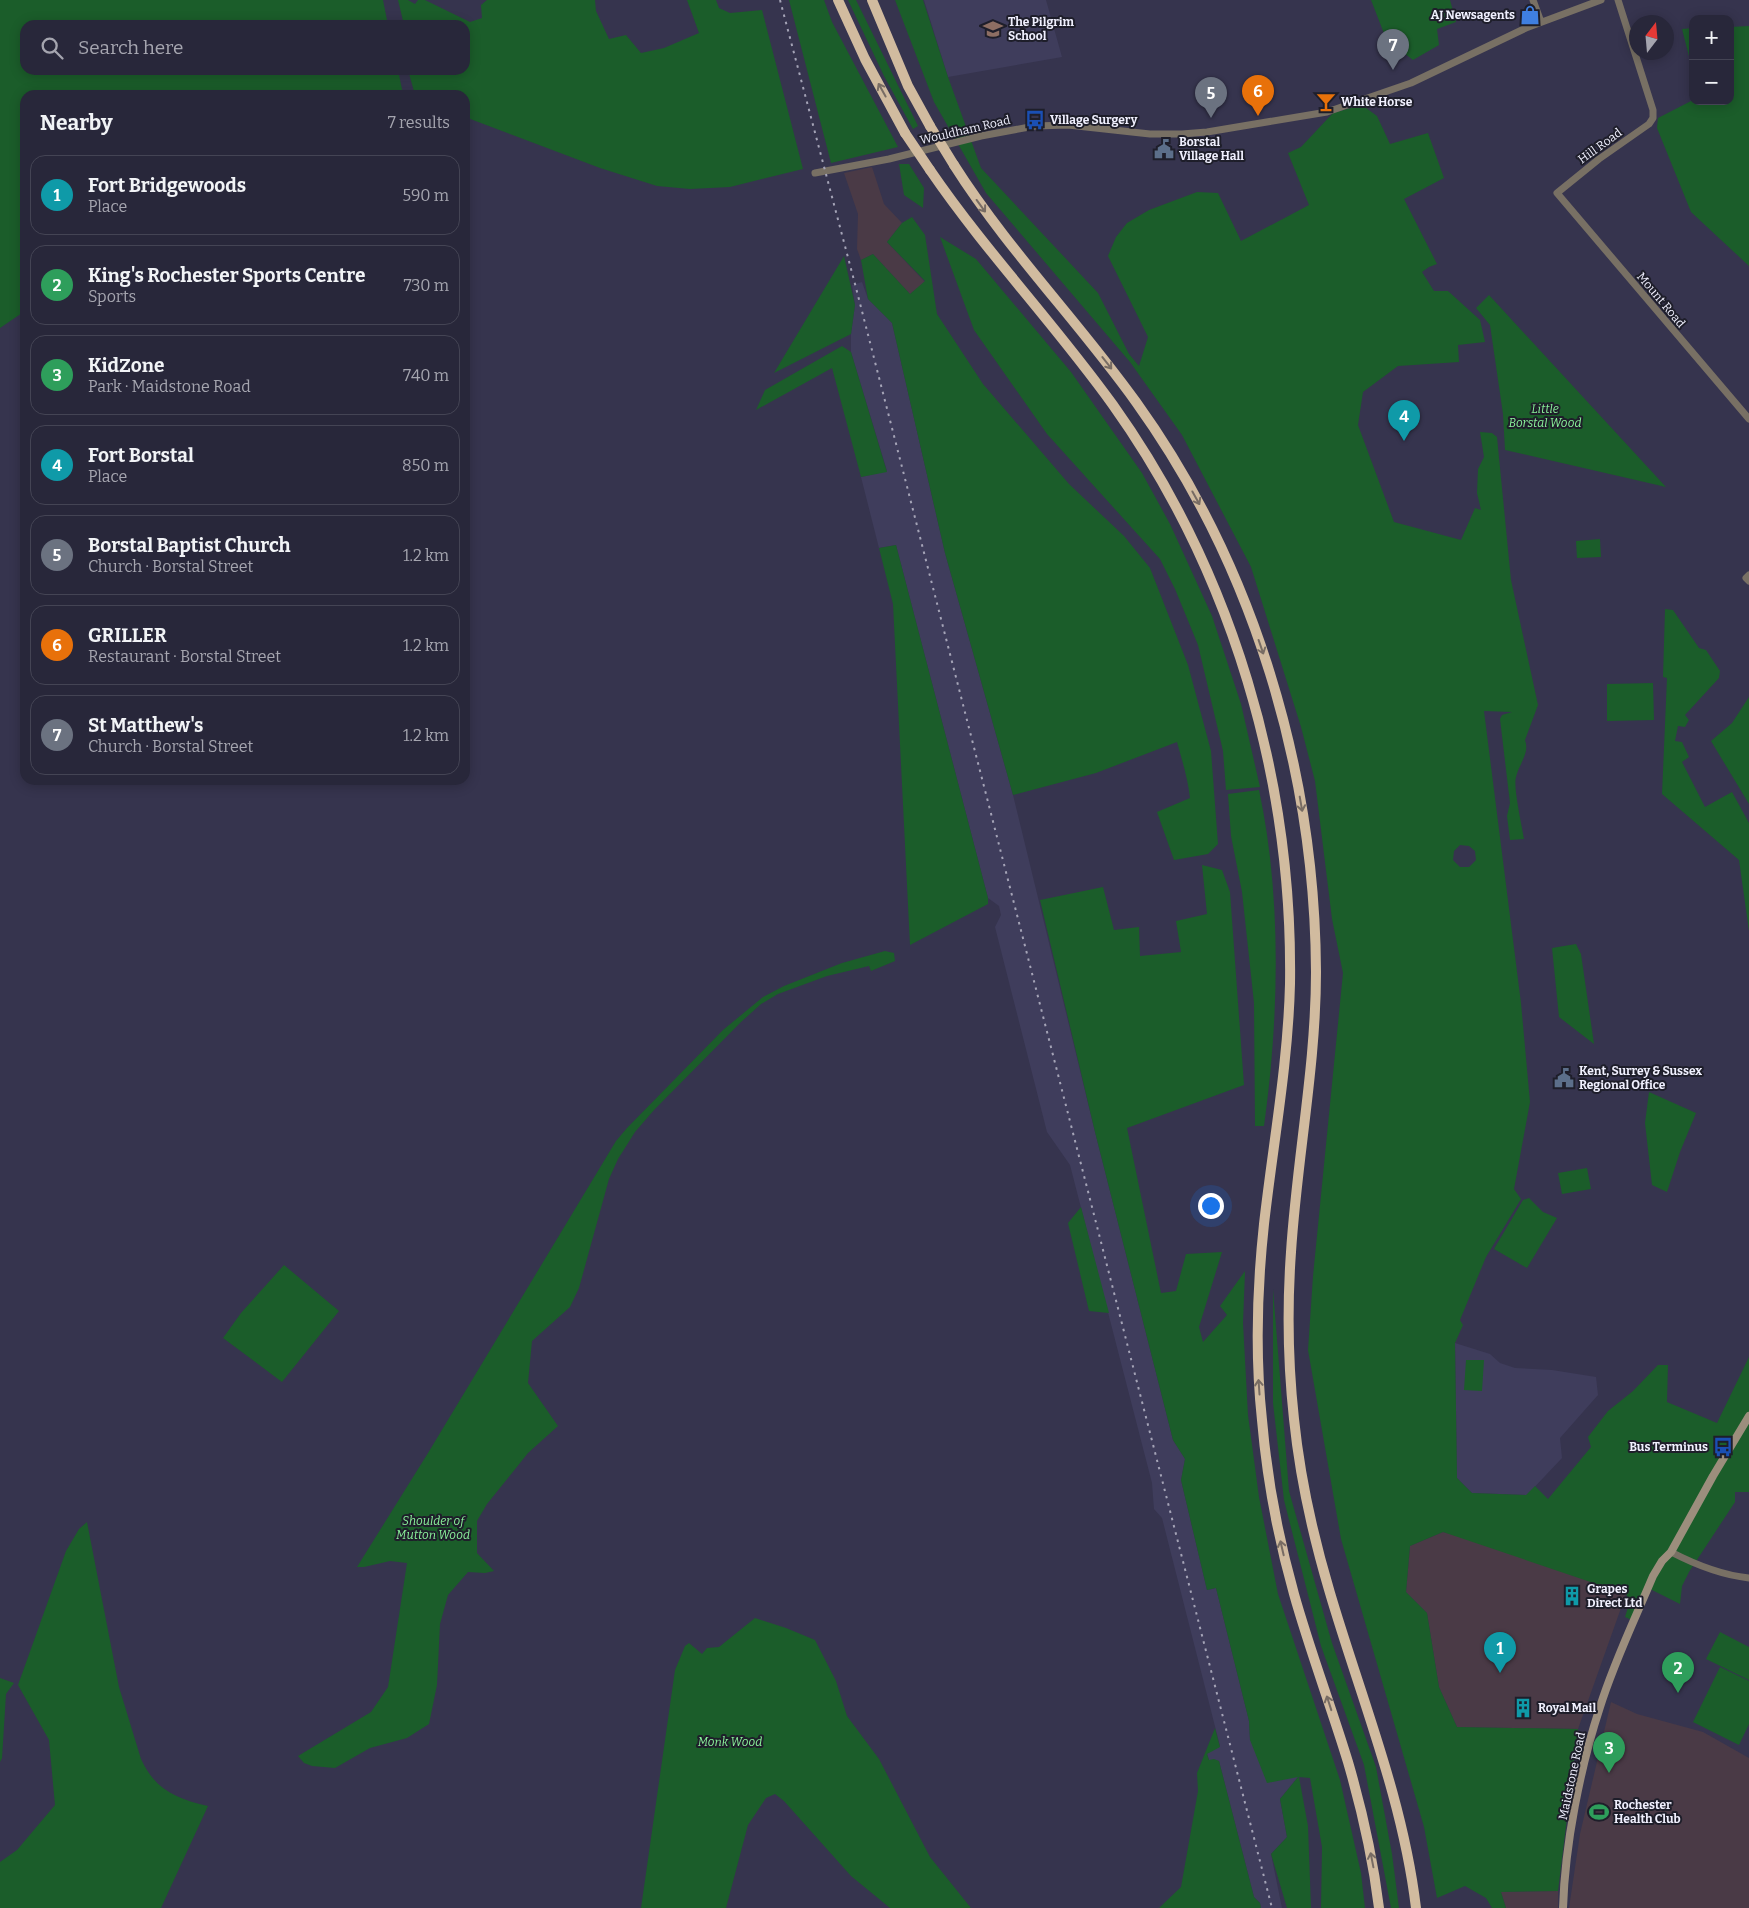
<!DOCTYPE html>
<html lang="en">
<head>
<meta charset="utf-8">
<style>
	:root { --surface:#28273a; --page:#302f42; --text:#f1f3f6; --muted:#a5a5af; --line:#444454; --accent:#ea580c }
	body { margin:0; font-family:Bitter,serif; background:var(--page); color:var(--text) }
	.controls { position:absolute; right:15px; top:15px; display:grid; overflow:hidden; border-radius:10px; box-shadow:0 2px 12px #0003 }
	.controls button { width:45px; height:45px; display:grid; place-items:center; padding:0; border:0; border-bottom:1px solid var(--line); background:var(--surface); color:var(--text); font:25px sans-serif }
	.compass { position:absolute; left:1629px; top:15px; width:45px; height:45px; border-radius:50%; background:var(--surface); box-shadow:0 2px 12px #0003; rotate:16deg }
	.you { position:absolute; left:1210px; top:1205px; width:18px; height:18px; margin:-12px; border:4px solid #fff; border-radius:50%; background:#1a73e8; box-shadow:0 0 0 8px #1a73e833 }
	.badge { display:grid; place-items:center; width:32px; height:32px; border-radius:50%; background:var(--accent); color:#fff; font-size:16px; font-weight:700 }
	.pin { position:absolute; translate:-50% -41px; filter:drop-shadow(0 1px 2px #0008) }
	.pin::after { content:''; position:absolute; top:26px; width:18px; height:15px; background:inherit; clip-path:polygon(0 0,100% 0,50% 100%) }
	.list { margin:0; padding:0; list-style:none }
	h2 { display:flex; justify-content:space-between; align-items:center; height:65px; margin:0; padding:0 20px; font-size:21px }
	h2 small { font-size:16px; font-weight:400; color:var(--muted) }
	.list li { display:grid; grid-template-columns:32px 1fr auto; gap:15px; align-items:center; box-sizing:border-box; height:80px; margin:0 10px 10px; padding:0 10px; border:1px solid var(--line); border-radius:15px }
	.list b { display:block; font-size:19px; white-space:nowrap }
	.list p { margin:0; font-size:16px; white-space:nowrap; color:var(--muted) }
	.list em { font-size:16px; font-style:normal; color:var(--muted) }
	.icon { flex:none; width:28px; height:28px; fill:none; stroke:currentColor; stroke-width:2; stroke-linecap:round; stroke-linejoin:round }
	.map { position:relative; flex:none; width:1749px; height:1908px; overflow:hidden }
	.search { position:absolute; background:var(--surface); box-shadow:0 2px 12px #0003; left:20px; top:20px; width:450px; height:55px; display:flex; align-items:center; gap:12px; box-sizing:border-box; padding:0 18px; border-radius:15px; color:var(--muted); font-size:19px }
	.panel { position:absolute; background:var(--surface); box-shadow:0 2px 12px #0003; left:20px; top:90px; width:450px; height:695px; border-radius:15px }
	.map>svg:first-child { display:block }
	.built { fill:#3f3d5c }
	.industrial { fill:#4a3a46 }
	.green { fill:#1b5d2a; fill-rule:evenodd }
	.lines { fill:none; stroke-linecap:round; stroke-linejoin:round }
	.tertiary { stroke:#787064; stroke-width:7 }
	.secondary { stroke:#9c8e7d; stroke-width:8 }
	.motorway { stroke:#d1bb9f; stroke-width:10 }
	.rail { stroke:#a5a4b7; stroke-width:2; stroke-dasharray:2.5 5; stroke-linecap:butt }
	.motorway-bridge { stroke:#d1bb9f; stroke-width:10 }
	.oneway { stroke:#786c64 }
	.labels { text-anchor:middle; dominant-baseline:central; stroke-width:4; stroke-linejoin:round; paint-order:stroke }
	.poi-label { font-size:12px; font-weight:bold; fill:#f0f0fe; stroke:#1e1e2a; text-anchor:start }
	.street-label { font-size:12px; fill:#f0f0fe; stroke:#1e1e2a }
	.park-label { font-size:12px; font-style:italic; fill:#8bf39b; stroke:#1e1e2a }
</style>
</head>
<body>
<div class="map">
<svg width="1749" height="1908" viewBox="0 0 1749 1908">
	<rect width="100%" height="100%" fill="#36344e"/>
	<path class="built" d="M924,0h122l16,57 -114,20z
		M862,282l6,17 24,24 53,230 68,242 82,337 78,308 12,19 -4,21 26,110 9,-2 33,133 1,19 48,37 -18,22 7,38 -16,17 11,54h-21l-1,-5 -6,-6 -35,-136 -10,-1 -2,-7 13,-7 -58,-228 -8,-9 -2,-26 -82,-318 -23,-33 -52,-205 6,-12 -2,-9 -11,-8 -92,-353 -17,3 -18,-71 26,-6 -36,-119v-18l4,-29 -3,-20z
		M1455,1343l35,11 10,9 15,5 37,2 44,7 2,18 -38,43 2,20 -35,37 -55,-2 -15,-15z"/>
	<path class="industrial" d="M872,167l12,37 18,19 -15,19 38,40 -15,12 -37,-40 -12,6 -4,-11 1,-35 -14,-41z
		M1443,1532l32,9 151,53 -48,135 -121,-2 -18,-40 -12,-74 -21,-21 4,-46z
		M1611,1702l26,12 66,18 46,26v150h-180l11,-74z
		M1558,1891v17h-52l-5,-16z"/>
	<path class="green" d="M0,0h383l5,25h-363v45h373l5,24 -378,1v216l-25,17z
		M398,0h10l7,4 3,-4h7l45,22 12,-4 -1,-13 6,-5h108l1,11 13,28 17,-4 15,18 23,-5 35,-15 -12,-33h29l3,8 11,5 32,-3 41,159 -73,18 -40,2 -33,-3 -57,-18 -135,-51v-22h-50l-7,-25h57v-45h-61z
		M789,0h35l8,22 66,125 -67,16z
		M848,0h8l62,126 -5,3 -29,-53z
		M895,0h28l25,77 33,91 117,125 31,61 10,12 9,-29 -40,-81 8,-19 11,-14 22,-13 48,-18 21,1 23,48 68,-36 -21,-52 13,-6 32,-34 29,-8 15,11 13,28 38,-11 16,45 -40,21 33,65 -8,3 -7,5 12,19h14l32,29 5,22 -27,3 1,17 -61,4 -35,26 -5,33 36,97 67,18 14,-32 6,2 -4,-17 1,-24 6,-12 -4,-25 12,1 5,4 14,143 27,125 -13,35c5,13 -6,24 -9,37 -3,10 6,49 8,62l-14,1 -3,-24 3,-13 -10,-84 2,-4 10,-3 -28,-1 37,292 9,99 -16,87 7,10 -35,58 -26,63 3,5 -8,18 2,135 15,15 54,2 9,-9 13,13 43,-52 -3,-10 20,-26 25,-20 25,-26h10l-1,37 50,21 32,-66v135h-14v10l-46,70 -7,14 -2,18 -32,-16 -14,33 -9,-4 5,-16 -4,-7 -183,-62 -33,14 -4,46 21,21 12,74 18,40 121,2 -20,162 -57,1 5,16h-14l-6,-10 -21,-12 -28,12 -13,-71 -83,-288 -33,-189 5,-74 30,-303 -11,-54 -17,-138 -14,-54 -50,-160 -69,-132 -52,-73 -144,-169 -52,-91zM1460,845l9,1 6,5 1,9 -7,7h-9l-7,-7 1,-9z
		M1371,0h79l6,22 -19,7 2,16 -26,15 -18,-14 -10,-10z
		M1749,26v240l-58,-54 -34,-84 1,-10 35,-18 37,1v-74z
		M1693,28v44l-11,-43z
		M899,164h10l15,24 -1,20 -19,-13z
		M912,217l13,18 12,79 46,70 86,100 55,52 26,32 38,97 23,86 7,93 -10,10 -34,6 -17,-48 33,-14c-2,-19 -8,-38 -13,-56l-81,31 -83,22 -68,-242 -53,-230 -24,-24 -7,-39 12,-6 37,40 15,-13 -38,-39 15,-19z
		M940,237l36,22 95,113 71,101 28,51 42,92 29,88 19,83 -34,3 -3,-39 -25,-106 -23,-56 -15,-30 -113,-125 -73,-104z
		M844,256l11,49 -4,29 -77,39z
		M1489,295l177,192 -161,-37 -2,-36 -13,-89 -14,-17z
		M842,346l9,6 36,120 -26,5 -29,-109 -76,42 9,-20z
		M1600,539l1,18 -24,1 -1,-17z
		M896,545l92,353v6l-78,41 -17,-341 -14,-56z
		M1665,609l8,1 26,38 7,2 14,21 -1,7 -34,37 4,5 -4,7 -7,-1 -3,15 7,1 7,15 -7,5 23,45 27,-15 17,31v108l-10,-71 -77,-66 5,-116 -4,-1z
		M1653,683l1,37 -47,1v-37z
		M1749,697v107l-38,-63 21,-18z
		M1259,790c23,107 20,228 5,336h-9l-1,-123 -12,-111 -11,-56 -3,-42z
		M1202,865l20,5 8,22 14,193 -117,43 34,165 15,-2 10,-37 36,-2 -23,75 4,15 24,-27 -7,-9 25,-35 -2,52 5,92 11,82 19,97 62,186 21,93 4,35h-44l1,-61 -12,-69 -11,-1 9,49 3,82h-24l-16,-54 16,-17 -7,-38 18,-22 -31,6 -17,-43 -1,-19 -33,-133 -9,2 -26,-110 4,-21 -12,-19 -78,-308 -55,-232 63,-13 11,43 25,-3 1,29 41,-4 -5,-31 31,-7z
		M1576,944l5,10 13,90 -35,-27 -7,-69z
		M885,951l9,2 1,8 -24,10 -2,-5 -42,10 -49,18 -17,10 -20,18 -87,88 -19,22 -17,27 -9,20 -30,109 -9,19 -38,34 -4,42 30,43 -30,27 -41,51 -10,17v32l17,18 -9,2 -17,-1 -20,23 -8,29 -3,61 -8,39 -22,14 -37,10 -35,20 -23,-2 -8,-3 -6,-7 73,-44 17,-25 19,-124 -17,-2 -26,6h-7l71,-114 188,-312 11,-13 96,-98 40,-33 21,-11 58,-23z
		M1649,1092l47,21 -16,39 -13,40 -15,-7 -7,-62z
		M1587,1168l4,21 -29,5 -4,-21z
		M1529,1198l14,14 14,6 -30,50 -33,-19 29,-49z
		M1081,1207l28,106 -20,-2 -21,-88z
		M284,1265l55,46 -57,71 -59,-44 18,-25z
		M1273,1289l16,202 43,152 44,124 16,87 7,54h-8l-27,-143 -43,-119 -37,-146 -11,-97z
		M1466,1360h18l-2,31 -18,-1z
		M87,1522l32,165 22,72c14,31 36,40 67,47l-47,102h-161v-46l17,-12 38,-45 -6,-65 -31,-55 48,-134 13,-22z
		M755,1618l31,10 29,12 21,41 11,35 32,43 51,98 41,51h-81l-39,-32 -67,-75 -9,-7 -9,4 -18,27 -22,83h-85l34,-238 10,-24 4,-3 13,11 5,-6 12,-1z
		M1720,1632l29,15v33l-43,-21z
		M1720,1667l29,14v43l-10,21 -46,-23z
		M0,1678l14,5 -8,11 -4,64 -2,4z
		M1215,1728l5,19 -13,7 2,6 5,-1 5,2 35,136 6,6 1,5h-102l22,-21 17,-96 -1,-18z"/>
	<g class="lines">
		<path class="tertiary" d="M1533,0l8,22
			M1618,0l35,110v8l-4,6 -50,35 -42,34 192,226
			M815,173l74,-14 92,-23 54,-10 33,-1 82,9h32l25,-2 120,-20 84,-29 115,-55 75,-28
			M1749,575l-3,3 3,3
			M1671,1552c25,13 50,23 78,26"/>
		<path class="secondary" d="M1563,1908c2,-64 17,-140 37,-201 14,-45 35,-88 53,-131l9,-15 9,-9 42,-76 36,-60"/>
		<path class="motorway" d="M838,0l27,59 40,74
			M872,0l36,86 22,40
			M954,165c54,85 124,156 182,237 118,164 179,369 180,570 0,94 -19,186 -25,280 -4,56 -3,112 3,167 6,59 19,117 36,174 31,105 73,206 86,315
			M930,170c56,82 125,154 183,235 119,167 180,374 177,579 -2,81 -17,160 -26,240 -7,65 -9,131 -2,196 5,59 16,117 32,174 16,57 37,112 54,168 14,48 25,97 31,146"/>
		<path class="rail" d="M780,0l75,284 417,1624"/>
		<path class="motorway-bridge" d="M930,126l24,39
			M905,133l25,37"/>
	</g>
	<defs><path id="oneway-shaft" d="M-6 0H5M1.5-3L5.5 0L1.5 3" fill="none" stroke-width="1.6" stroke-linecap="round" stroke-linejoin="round" transform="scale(1.25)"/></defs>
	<g class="oneway">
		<use href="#oneway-shaft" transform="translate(882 90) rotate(-119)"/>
		<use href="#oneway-shaft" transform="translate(981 206) rotate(54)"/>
		<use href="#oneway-shaft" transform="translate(1107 363) rotate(52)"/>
		<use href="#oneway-shaft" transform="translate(1196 498) rotate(61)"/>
		<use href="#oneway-shaft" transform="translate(1261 647) rotate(71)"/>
		<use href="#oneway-shaft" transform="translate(1301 804) rotate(80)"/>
		<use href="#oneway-shaft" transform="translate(1259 1387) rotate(-94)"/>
		<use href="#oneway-shaft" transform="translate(1282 1548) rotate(-103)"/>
		<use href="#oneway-shaft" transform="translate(1329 1703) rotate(-108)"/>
		<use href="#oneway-shaft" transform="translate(1372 1860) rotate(-101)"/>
	</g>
	<defs>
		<symbol id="shop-bare" viewBox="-9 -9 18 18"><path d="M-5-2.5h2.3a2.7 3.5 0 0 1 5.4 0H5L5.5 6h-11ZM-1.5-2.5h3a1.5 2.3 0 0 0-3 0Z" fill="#3f7fe0" stroke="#1e1e2a" stroke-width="2.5" paint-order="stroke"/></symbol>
		<symbol id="school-bare" viewBox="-9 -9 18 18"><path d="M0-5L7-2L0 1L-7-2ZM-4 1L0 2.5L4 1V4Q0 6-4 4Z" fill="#8d6e63" stroke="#1e1e2a" stroke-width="2.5" paint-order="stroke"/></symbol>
		<symbol id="bar-bare" viewBox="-9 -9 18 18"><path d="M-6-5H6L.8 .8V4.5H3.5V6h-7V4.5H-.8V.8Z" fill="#e8710a" stroke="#1e1e2a" stroke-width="2.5" paint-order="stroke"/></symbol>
		<symbol id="bus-bare" viewBox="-9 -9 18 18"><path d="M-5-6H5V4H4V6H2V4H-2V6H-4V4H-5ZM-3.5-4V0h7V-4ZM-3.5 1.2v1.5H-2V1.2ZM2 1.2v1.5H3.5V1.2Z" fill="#1a4fb4" stroke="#1e1e2a" stroke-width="2.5" paint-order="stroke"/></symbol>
		<symbol id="civic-bare" viewBox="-9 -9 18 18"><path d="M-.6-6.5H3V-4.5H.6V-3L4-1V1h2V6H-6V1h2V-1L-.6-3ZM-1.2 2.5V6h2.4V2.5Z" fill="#5c6f8a" stroke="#1e1e2a" stroke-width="2.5" paint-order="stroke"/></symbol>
		<symbol id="building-bare" viewBox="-9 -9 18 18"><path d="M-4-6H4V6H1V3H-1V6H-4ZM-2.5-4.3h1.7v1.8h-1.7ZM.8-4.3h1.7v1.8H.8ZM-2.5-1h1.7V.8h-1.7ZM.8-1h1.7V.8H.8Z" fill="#0f9aa8" stroke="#1e1e2a" stroke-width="2.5" paint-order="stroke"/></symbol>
		<symbol id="stadium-bare" viewBox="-9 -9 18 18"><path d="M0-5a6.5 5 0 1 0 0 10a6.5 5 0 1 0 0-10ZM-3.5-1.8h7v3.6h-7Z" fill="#2e9e5b" stroke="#1e1e2a" stroke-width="2.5" paint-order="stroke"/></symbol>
	</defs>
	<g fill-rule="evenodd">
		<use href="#shop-bare" x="1516" y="1" width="28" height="28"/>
		<use href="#school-bare" x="979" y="15" width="28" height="28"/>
		<use href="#bar-bare" x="1312" y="88" width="28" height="28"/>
		<use href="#bus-bare" x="1021" y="106" width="28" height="28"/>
		<use href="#civic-bare" x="1150" y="135" width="28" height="28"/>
		<use href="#civic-bare" x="1550" y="1064" width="28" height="28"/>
		<use href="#bus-bare" x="1709" y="1433" width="28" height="28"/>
		<use href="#building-bare" x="1558" y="1582" width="28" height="28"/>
		<use href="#building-bare" x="1509" y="1694" width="28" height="28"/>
		<use href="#stadium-bare" x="1585" y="1798" width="28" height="28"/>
	</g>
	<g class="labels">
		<g class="poi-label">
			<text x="1515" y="15" text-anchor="end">AJ Newsagents</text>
			<text x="1008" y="22">The Pilgrim<tspan x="1008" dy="14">School</tspan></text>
			<text x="1341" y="102">White Horse</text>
			<text x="1050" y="120">Village Surgery</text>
			<text x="1179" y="142">Borstal<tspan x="1179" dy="14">Village Hall</tspan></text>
			<text x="1579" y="1071">Kent, Surrey &amp; Sussex<tspan x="1579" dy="14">Regional Office</tspan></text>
			<text x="1708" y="1447" text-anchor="end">Bus Terminus</text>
			<text x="1587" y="1589">Grapes<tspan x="1587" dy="14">Direct Ltd</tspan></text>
			<text x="1538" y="1708">Royal Mail</text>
			<text x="1614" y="1805">Rochester<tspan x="1614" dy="14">Health Club</tspan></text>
		</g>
		<g class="street-label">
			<text transform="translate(965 130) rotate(-13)">Wouldham Road</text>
			<text transform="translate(1600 146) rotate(-36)">Hill Road</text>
			<text transform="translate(1661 300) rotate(50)">Mount Road</text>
			<text transform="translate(1572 1776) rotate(-78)">Maidstone Road</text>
		</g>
		<g class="park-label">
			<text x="1545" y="409">Little<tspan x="1545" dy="14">Borstal Wood</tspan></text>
			<text x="433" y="1521">Shoulder of<tspan x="433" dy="14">Mutton Wood</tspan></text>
			<text x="730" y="1742">Monk Wood</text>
		</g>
	</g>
</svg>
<div class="controls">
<button>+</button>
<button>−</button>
</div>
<svg class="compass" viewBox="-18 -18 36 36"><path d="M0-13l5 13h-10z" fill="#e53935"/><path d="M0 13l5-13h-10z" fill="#a5a5af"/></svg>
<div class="you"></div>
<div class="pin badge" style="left:1500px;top:1673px;background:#0f9aa8">1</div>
<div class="pin badge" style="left:1678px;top:1693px;background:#2e9e5b">2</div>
<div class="pin badge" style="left:1609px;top:1773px;background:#2e9e5b">3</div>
<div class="pin badge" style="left:1404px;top:441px;background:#0f9aa8">4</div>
<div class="pin badge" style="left:1211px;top:118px;background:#6b7280">5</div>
<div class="pin badge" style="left:1258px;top:116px;background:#e8710a">6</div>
<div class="pin badge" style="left:1393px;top:70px;background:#6b7280">7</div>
<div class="search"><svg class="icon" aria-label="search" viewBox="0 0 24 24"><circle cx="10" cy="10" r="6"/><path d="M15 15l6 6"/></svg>Search here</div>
<section class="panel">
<h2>Nearby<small>7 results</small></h2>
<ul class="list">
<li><span class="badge" style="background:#0f9aa8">1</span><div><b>Fort Bridgewoods</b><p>Place</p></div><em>590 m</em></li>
<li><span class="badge" style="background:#2e9e5b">2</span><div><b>King's Rochester Sports Centre</b><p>Sports</p></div><em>730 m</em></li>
<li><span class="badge" style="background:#2e9e5b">3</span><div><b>KidZone</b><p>Park · Maidstone Road</p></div><em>740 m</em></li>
<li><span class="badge" style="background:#0f9aa8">4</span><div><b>Fort Borstal</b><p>Place</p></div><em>850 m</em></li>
<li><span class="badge" style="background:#6b7280">5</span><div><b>Borstal Baptist Church</b><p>Church · Borstal Street</p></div><em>1.2 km</em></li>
<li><span class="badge" style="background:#e8710a">6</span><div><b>GRILLER</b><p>Restaurant · Borstal Street</p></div><em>1.2 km</em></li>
<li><span class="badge" style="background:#6b7280">7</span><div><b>St Matthew's</b><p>Church · Borstal Street</p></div><em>1.2 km</em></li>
</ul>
</section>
</div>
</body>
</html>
